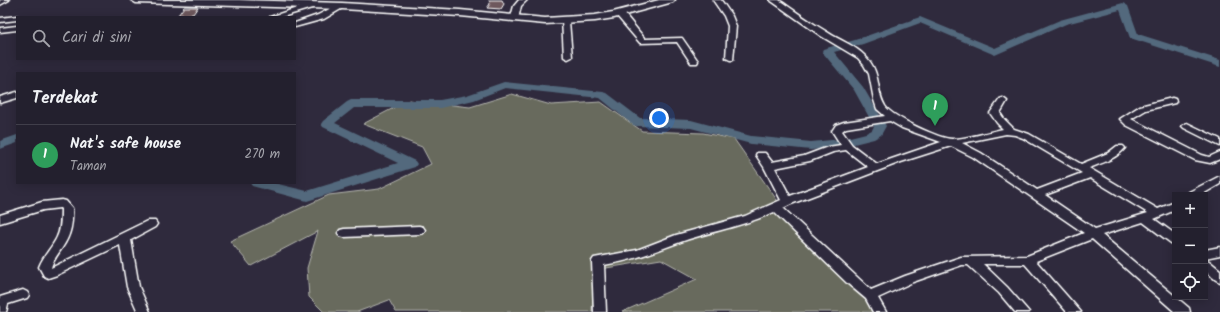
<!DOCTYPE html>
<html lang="id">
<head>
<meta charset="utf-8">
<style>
	:root { --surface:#23202e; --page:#2f2d3a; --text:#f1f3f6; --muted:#a3a3aa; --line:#403e4a; --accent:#bca0f2 }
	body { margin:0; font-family:Kalam,sans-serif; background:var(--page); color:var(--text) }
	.controls { position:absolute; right:12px; bottom:12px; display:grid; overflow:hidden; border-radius:0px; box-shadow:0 2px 10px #0003 }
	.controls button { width:36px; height:36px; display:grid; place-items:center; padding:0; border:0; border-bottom:1px solid var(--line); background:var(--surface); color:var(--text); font:20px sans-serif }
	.you { position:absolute; left:659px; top:118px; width:14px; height:14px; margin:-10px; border:3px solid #fff; border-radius:50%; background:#1a73e8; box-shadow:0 0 0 6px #1a73e833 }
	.badge { display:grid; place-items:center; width:26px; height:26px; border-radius:50%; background:var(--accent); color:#fff; font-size:13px; font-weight:700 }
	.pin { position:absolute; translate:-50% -33px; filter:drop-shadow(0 1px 2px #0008) }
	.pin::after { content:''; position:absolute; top:21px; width:14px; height:12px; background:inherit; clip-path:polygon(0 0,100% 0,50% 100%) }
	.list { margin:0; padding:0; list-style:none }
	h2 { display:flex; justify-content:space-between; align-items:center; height:52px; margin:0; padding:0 16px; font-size:17px }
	h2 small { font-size:13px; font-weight:400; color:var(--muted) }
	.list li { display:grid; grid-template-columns:26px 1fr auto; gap:12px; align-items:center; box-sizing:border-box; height:60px; padding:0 16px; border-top:1px solid var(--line) }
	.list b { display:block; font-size:15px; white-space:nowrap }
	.list p { margin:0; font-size:13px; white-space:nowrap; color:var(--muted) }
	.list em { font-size:13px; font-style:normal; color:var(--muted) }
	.icon { flex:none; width:22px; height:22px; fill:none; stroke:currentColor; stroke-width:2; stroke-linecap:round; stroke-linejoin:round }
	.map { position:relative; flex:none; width:1220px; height:312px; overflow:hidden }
	.search { position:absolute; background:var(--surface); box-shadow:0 2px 10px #0003; left:16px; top:16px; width:280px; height:44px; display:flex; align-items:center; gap:10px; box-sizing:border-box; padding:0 14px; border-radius:0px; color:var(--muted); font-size:15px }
	.panel { position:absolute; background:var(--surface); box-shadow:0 2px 10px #0003; left:16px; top:72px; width:280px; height:112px; border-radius:0px }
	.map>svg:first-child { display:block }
	.green { fill:#686b5d; stroke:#b4b5ae }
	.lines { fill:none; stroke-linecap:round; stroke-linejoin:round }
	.river { fill:#52697d; fill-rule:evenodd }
	.building { fill:#6e585d; stroke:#fff }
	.minor-casing { stroke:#fff; stroke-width:3 }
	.highway-casing { stroke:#fff; stroke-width:3 }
	.minor { fill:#2f2a3d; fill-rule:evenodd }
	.highway { fill:#2f2a3d; fill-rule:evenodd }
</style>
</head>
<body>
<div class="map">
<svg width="1220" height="312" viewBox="0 0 1220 312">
	<rect width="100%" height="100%" fill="#2f2a3d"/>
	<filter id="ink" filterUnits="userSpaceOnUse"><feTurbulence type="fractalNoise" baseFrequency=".025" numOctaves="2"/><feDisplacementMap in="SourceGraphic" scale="8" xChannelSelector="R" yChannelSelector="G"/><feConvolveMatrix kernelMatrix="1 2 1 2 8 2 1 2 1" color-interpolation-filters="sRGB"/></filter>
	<g filter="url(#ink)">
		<path class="green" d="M512,94l39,11 50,-3 41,29 61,2 31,6 50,71 87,90 5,12h-254l75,-33 -36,-20 -67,11 -2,42h-196l-7,-12 -32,12h-33l-15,-15 -2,-29 11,-37 -67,35 -21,-25 99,-46 50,-6 52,-25 -9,-17 -59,-23 46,-24 61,7z"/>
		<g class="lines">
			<path class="river" d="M1123,3l5,3 10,28 82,26v7l-90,-29 -10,-28 -54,14 -71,31 -75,-32 -57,21 -29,8 29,35 23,39 -5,9 -7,4 -32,8 -31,3 -60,-6 -60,-16 -54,-2 -4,-1 -33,-27 -95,-10 -31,12 -34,8h-86l-19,15 80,38 2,3 -2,3 -108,34 -55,-15 -2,-3h24l33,8 91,-28 -75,-36 -2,-3 2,-3 24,-19 4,-2h89l27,-5 37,-13 99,10 4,1 33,25 51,2 60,16 60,6 31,-3 24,-6 6,-3 2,-4 -20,-36 -31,-37 -1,-2 1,-2 32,-9 65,-23 75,31 65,-28z
				M17,135v8l-17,6v-8z"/>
		</g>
		<path class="building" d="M489,0h13l2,4 -3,5 -14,-1 3,-4z
			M184,7h14l-5,7 -15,1z"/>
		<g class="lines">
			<defs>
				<path id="minor" d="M0,0h9l-9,5z
					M519,0h8l-6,6 -3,13h-6l-1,-2 3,-11z
					M713,0h8l11,16 4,10 -3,34h-3l-4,-2 2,-32 -4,-10z
					M770,0h9c16,11 31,22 48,32 12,8 29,14 38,24 17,17 10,33 20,50 7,11 55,33 67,33 15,0 36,-7 51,-10l-6,-6 -7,-10 10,-14 3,-1 4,3 -7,12 4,6 10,10 15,5 52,30 27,-11 9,-7h6l2,2c-9,11 -23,15 -36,20l69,41 17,-7v8l-21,9 21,15v10l-4,-1 -28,-21 -41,13 87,73 1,4h-15l-83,-73 -56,22 45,51h-14l-42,-48h-42l24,23 22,25h-14l-16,-19 -31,-28h-6l-49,17 -35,16 8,14h-13l-7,-13 -19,-16 -73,-71c-27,13 -56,18 -85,27 -30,10 -52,21 -85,26l2,47h-12l-2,-51 2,-3 43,-8 39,-15 69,-19 36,-16 -17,-33 -8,-12 1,-2h8l7,9 32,-6 24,-9 13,-2 -9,-14 4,-6 8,-3 41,-6 -8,-7 -3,-9 -5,-26 -5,-9 -6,-7 -37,-22zM890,121l12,7 39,14 -64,22 -25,-19 -10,-14 4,-3zM1006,134l9,1 8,3 59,35 -45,17 -56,-37 -19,-10zM951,146l22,11 111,76 -57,23 -66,1 -56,19 -34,14 -88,-82 8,-4 110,-42zM846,150l22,17 -78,29 -15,-28 35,-7 23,-9zM1090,178l58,35 -53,16 -50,-34z
					M309,4l4,2 -1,2 -30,9h-12z
					M339,4h3l4,2 -22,13 -29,8v-4l23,-8z
					M617,12h6l22,27 37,-1 16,23 -1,2h-6l-14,-21 -37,1 -23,-27z
					M17,16l3,1h-3v3l-17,2v-4z
					M562,19h3l4,2 3,36 -4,2 -4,-2z
					M17,26v4l-17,2v-4z
					M17,92v6l-17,5v-6z
					M1172,98l3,1 1,2 -1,2 -29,7 -15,9 71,36 7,2 11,-5v7l-10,4 -15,-3 -69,-35 -6,-6 20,-13z
					M1187,123l33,16v7l-36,-18 -2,-2z
					M1220,176v8l-19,11h-13l1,-3z
					M62,200l4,1 6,7c1,15 -1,27 -10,40 -4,6 -9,12 -11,20l96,-47h8l2,3 -2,3 -24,13 8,47 11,25h-12l-11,-25 -7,-42 -63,30 -9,3 -4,-2 -5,-9c4,-11 13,-19 18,-30 4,-8 4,-18 4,-28l-1,-1 -17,2 -43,13v-8l42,-13z
					M419,226l4,1 2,3 -2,3 -4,1 -75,3 -4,-1 -2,-3 2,-3 4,-1z
					M1220,247v8l-15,3v-8z
					M1205,260l4,1 11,9v12l-4,-2 -11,-9z
					M23,290l4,2 2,3 -2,3 -19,6 -2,8h-6v-15z"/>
				<path id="highway" d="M131,0h108l103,3 118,7 85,8 50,-3 18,-3 46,-12h16l-2,2 -59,16 -19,3 -50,3 -85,-8 -118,-7 -206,-6z"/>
			</defs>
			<use href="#minor" class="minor-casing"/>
			<use href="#highway" class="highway-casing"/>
			<use href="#minor" class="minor"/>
			<use href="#highway" class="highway"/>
		</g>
	</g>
</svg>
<div class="controls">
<button>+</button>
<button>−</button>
<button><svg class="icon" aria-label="locate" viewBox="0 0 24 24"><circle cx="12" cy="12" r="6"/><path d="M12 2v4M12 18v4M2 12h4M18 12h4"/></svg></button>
</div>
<div class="you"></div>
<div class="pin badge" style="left:935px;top:126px;background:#2e9e5b">1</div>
<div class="search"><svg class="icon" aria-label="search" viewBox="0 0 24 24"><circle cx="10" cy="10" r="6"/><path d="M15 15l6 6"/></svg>Cari di sini</div>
<section class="panel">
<h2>Terdekat<small></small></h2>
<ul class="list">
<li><span class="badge" style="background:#2e9e5b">1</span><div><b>Nat's safe house</b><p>Taman</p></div><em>270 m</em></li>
</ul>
</section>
</div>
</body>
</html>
